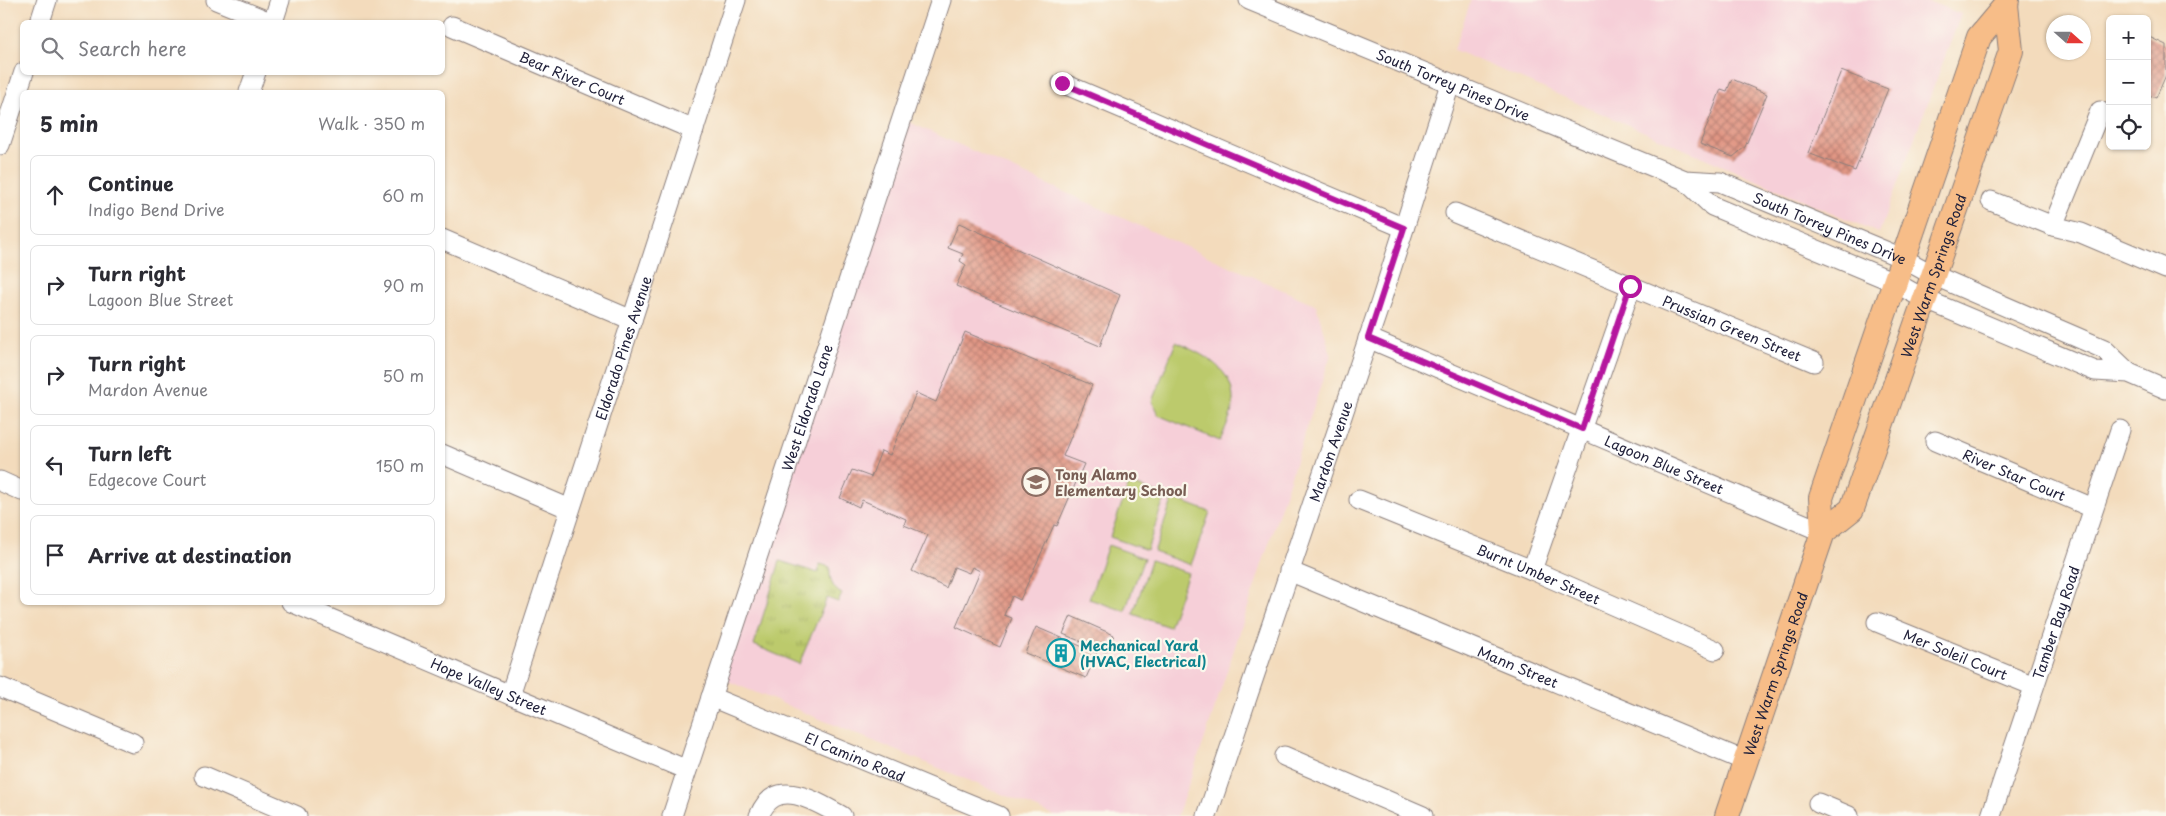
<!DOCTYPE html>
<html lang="en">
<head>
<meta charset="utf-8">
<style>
	:root { --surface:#fff; --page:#f7f7f7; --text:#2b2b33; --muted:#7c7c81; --line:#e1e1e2 }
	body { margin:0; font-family:"Playpen Sans",sans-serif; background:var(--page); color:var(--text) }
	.controls { position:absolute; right:15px; top:15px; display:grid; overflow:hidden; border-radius:8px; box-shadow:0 1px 4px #0004 }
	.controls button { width:45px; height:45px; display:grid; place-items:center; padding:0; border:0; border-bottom:1px solid var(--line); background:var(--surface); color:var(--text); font:25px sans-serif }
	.compass { position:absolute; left:2046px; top:15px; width:45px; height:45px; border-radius:50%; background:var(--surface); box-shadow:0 1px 4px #0004; rotate:111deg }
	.stop { position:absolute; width:15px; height:15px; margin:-11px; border:4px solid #b5179e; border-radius:50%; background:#fff }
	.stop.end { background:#b5179e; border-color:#fff; box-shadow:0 1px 5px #0008 }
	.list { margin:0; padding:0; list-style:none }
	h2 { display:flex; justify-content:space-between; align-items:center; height:65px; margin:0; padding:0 20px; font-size:21px }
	h2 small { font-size:16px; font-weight:400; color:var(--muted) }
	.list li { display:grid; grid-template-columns:32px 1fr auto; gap:15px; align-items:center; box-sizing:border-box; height:80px; margin:0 10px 10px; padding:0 10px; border:1px solid var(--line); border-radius:8px }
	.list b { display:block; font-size:19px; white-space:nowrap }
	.list p { margin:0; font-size:16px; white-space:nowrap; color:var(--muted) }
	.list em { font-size:16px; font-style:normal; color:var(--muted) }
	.icon { flex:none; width:28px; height:28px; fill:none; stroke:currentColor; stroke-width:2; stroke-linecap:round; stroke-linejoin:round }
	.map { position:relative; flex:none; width:2166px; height:816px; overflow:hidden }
	.search { position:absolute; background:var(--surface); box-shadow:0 1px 4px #0004; left:20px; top:20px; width:425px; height:55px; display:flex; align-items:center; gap:12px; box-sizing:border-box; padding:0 18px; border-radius:8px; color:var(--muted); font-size:19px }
	.panel { position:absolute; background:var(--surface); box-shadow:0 1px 4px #0004; left:20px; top:90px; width:425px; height:515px; border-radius:8px }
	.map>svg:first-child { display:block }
	.built { fill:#f6cfd8 }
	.grass { fill:url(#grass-tufts); stroke:#6f7654 }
	.pitch { fill:#bcca6c; stroke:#6f7654 }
	.building { fill:url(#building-cross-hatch) }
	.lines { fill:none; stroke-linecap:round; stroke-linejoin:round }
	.minor-casing { stroke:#8a7e7c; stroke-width:21 }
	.major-casing { stroke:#8a7e7c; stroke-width:26 }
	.minor { stroke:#fff; stroke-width:19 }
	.major { stroke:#f7bd88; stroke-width:24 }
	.route { stroke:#b5179e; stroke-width:6 }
	.labels { text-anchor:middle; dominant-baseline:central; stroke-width:4.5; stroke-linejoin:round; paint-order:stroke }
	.street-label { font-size:14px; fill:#22223b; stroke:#fbf7ec }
	.education-label { font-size:14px; font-weight:bold; fill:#785e54; stroke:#fbf7ec; text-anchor:start }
	.culture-label { font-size:14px; font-weight:bold; fill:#0d838f; stroke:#fbf7ec; text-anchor:start }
</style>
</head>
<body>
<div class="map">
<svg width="2166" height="816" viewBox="0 0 2166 816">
	<defs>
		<pattern id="grass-tufts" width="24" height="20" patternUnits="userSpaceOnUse" patternTransform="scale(1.25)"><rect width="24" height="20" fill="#bcca6c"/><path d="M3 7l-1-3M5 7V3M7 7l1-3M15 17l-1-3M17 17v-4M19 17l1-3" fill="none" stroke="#a1ad5e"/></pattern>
		<pattern id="building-cross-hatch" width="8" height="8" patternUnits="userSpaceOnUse" patternTransform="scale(1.25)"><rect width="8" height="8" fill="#e19684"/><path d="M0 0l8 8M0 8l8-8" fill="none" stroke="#b67a6d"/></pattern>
	</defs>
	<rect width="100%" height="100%" fill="#fbf7ec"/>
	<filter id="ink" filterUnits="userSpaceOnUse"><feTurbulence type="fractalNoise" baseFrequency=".02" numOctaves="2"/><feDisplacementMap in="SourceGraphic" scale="10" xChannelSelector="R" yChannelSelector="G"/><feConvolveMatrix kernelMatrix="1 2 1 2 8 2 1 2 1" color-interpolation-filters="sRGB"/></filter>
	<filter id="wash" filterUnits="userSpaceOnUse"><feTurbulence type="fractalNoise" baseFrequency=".0096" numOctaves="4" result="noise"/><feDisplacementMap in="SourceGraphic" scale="20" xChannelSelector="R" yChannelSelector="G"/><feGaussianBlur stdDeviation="1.12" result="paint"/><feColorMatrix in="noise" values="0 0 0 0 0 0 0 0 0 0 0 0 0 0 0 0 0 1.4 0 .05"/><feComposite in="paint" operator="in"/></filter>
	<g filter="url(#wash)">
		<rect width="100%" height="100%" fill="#f3dbbc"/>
		<path class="built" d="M1471,0h454l36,14 -82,219 -425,-183z
			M902,119l414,186 15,49 -125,381 -29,81h-122l-337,-139z"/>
		<path class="grass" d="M780,561l38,12 2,-9 10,3c-1,11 2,22 12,27l-4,8 -11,-4 -28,66 -45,-19z"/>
		<path class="pitch" d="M1176,342c27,13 59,26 57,62 -1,12 -9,26 -13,37l-62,-26 -6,-14z
			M1129,483l36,13 -18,54 -37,-13z
			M1173,498l37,14 -19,53 -37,-13z
			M1108,545l36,13 -19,53 -36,-12z
			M1151,560l37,13 -19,54 -36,-13z"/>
		<g id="blocks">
			<path class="building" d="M2147,36l19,9v30l-10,23 -9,-4z
				M1841,71l47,18 -33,82 -47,-18z
				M1732,79l35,15 -22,53 -12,10 -33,-13 21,-55 6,2z
				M959,223l161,72 -20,51 -144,-60 10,-21 -6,-4 3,-7 -15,-6z
				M965,332l127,53 -29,71 21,8 -27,62 -3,-1 -34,75 -8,-4 -8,19 8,3 -12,29 -44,-20 24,-56 -8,-4 -3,6 -15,-6 -8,21 -34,-17 16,-36 -24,-10 2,-6 -44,-19 -3,7 -19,-9 12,-28 19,7 10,-26 9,4 26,-62 20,9z
				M1071,616l43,19 -8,17 -43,-18z
				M1036,627l61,26 -11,25 -61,-25z"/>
		</g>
	</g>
	<g filter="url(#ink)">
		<use href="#blocks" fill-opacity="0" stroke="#8a7e7c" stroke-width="1"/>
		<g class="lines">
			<defs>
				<g id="minor">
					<path d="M216,0l54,22"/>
					<path id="s1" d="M1249,0l436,180 35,2 182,76 31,17 171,74 25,24"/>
					<path d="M40,22l7,-22"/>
					<path d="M273,22l7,-22"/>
					<path id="s2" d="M452,26l242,104"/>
					<path d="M1062,83l342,145"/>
					<path d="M249,92l7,-20"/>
					<path d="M0,145l24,-73"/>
					<path d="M1685,180l27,26 182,76 30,17 171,72 34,2 37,16"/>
					<path d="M1991,201l62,25 28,7 85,36"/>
					<path id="s3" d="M1455,213l359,149"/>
					<path d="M2053,226l47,-115"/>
					<path d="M442,239l190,81"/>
					<path id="s4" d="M1368,338l455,194"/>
					<path id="s5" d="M1935,441l158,67"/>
					<path d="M442,454l128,55"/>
					<path d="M0,481l22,10"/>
					<path id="s6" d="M1359,500l173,70 183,80"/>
					<path d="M1532,570l99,-283"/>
					<path id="s7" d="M1289,571l456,190"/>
					<path id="s8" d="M291,602l396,168"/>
					<path id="s9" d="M1877,622l157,64"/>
					<path d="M0,687l133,56"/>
					<path id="s10" d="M510,695l226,-695"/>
					<path id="s11" d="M711,697l288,119"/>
					<path d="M1284,756l139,60"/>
					<path d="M204,776l93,40"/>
					<path d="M1818,803l31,13"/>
					<path id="s12" d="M672,816l269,-816"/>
					<path d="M759,816c17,-41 55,-15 83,0"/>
					<path id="s13" d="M1207,816l174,-515 69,-217"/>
					<path id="s14" d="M1991,816l129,-386"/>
				</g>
				<g id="major">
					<path id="s15" d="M1823,532l29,-23 159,-458 -5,-46"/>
					<path id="s16" d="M1727,816l96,-284 -2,-34 158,-461 27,-32 1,-5"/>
				</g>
			</defs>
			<use href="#minor" class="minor-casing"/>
			<use href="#major" class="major-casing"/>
			<use href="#minor" class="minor"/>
			<use href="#major" class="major"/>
		</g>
	</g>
	<g class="lines" filter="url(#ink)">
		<path class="route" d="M1062,83l342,145 -36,110 214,91 48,-143"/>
	</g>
	<defs>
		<symbol id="school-ring" viewBox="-11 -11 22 22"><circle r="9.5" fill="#fbf7ec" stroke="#8d6e63" stroke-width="1.5"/><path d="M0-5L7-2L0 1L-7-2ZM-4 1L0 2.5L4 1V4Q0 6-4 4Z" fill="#8d6e63"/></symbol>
		<symbol id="building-ring" viewBox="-11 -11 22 22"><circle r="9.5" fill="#fbf7ec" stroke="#0f9aa8" stroke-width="1.5"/><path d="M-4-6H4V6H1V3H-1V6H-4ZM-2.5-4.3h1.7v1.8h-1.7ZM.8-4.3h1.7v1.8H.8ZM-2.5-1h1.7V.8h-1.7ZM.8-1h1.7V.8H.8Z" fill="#0f9aa8"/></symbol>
	</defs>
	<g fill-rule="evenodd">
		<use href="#school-ring" x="1020" y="466" width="32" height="32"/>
		<use href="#building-ring" x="1045" y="637" width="32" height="32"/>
	</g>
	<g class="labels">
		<g class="street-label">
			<text stroke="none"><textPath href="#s2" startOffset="131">Bear River Court</textPath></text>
			<text stroke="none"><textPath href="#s1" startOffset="221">South Torrey Pines Drive</textPath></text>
			<text stroke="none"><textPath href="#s1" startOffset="626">South Torrey Pines Drive</textPath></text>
			<text stroke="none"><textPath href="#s15" startOffset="284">West Warm Springs Road</textPath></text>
			<text stroke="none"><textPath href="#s3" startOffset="300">Prussian Green Street</textPath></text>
			<text stroke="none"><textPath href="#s10" startOffset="365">Eldorado Pines Avenue</textPath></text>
			<text stroke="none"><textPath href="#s12" startOffset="430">West Eldorado Lane</textPath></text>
			<text stroke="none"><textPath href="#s13" startOffset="385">Mardon Avenue</textPath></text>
			<text stroke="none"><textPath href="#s4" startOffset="322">Lagoon Blue Street</textPath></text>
			<text stroke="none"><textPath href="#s5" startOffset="86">River Star Court</textPath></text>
			<text stroke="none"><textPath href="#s6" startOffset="194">Burnt Umber Street</textPath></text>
			<text stroke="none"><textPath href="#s14" startOffset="204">Tamber Bay Road</textPath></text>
			<text stroke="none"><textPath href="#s9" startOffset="85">Mer Soleil Court</textPath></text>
			<text stroke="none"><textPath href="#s7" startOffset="248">Mann Street</textPath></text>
			<text stroke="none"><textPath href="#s16" startOffset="150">West Warm Springs Road</textPath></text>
			<text stroke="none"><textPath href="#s8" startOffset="215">Hope Valley Street</textPath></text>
			<text stroke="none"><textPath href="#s11" startOffset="156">El Camino Road</textPath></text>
		</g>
		<g class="education-label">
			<text x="1055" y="474">Tony Alamo<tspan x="1055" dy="16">Elementary School</tspan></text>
		</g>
		<g class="culture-label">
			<text x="1080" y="645">Mechanical Yard<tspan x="1080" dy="16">(HVAC, Electrical)</tspan></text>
		</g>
	</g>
</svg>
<div class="controls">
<button>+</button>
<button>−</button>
<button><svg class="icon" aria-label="locate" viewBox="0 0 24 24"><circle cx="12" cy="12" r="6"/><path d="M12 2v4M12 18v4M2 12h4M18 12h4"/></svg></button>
</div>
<svg class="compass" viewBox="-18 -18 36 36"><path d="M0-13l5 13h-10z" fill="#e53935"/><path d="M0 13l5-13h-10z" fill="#7c7c81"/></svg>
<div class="stop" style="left:1630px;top:286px"></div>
<div class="stop end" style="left:1062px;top:83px"></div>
<div class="search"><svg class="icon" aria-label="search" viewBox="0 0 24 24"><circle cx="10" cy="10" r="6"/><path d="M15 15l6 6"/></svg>Search here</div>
<section class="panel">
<h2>5 min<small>Walk · 350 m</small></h2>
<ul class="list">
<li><svg class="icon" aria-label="ahead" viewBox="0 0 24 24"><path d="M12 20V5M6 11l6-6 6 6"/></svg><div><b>Continue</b><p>Indigo Bend Drive</p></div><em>60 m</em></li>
<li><svg class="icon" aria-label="right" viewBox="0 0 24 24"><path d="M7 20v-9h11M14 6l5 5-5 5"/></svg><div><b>Turn right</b><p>Lagoon Blue Street</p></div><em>90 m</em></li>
<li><svg class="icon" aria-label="right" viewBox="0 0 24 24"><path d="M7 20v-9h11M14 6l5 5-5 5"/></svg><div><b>Turn right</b><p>Mardon Avenue</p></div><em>50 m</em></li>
<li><svg class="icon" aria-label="left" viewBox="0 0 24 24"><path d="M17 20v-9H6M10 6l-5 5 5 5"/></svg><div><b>Turn left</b><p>Edgecove Court</p></div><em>150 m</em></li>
<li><svg class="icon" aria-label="arrive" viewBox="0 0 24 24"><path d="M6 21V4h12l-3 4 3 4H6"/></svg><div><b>Arrive at destination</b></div></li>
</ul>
</section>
</div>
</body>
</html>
